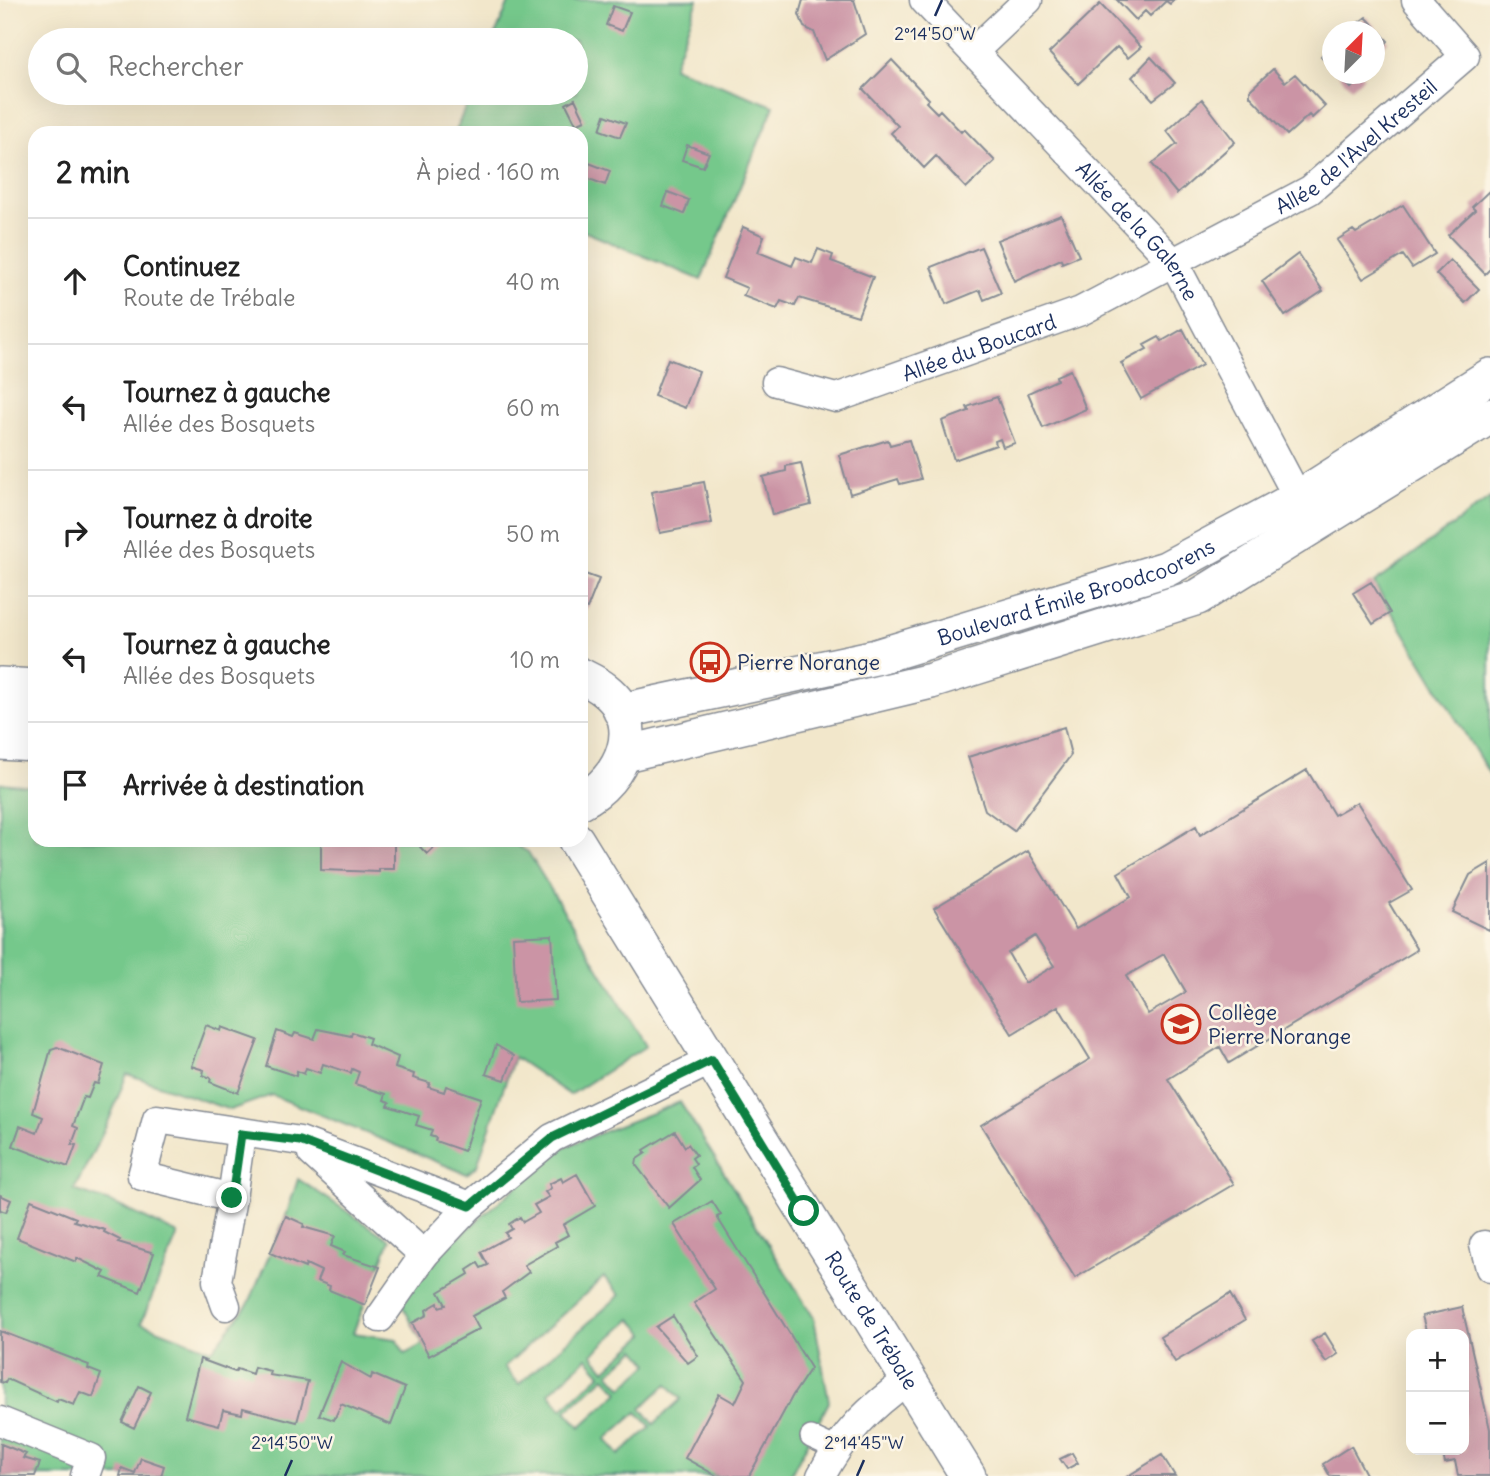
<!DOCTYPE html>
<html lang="fr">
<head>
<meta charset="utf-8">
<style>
	:root { --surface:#fff; --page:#f6f6f6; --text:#222; --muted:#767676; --line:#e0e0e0 }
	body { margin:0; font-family:Delius,sans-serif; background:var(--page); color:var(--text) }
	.controls { position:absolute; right:21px; bottom:21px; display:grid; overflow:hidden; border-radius:14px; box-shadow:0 7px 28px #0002 }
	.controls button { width:63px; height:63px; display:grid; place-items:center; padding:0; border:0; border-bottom:2px solid var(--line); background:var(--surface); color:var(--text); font:35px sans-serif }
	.compass { position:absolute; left:1322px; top:21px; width:63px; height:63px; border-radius:50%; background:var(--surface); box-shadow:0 7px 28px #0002; rotate:24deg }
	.stop { position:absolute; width:21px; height:21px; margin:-16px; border:5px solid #0b8043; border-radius:50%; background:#fff }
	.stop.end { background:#0b8043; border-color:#fff; box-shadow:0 2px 7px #0008 }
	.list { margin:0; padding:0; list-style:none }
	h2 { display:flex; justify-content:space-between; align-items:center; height:91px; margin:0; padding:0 28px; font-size:30px }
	h2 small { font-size:23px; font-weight:400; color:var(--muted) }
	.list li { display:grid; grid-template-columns:46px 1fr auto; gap:21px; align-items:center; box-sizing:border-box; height:126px; padding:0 28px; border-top:2px solid var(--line) }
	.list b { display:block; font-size:26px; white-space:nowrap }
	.list p { margin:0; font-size:23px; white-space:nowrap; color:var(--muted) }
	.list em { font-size:23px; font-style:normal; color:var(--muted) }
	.icon { flex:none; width:38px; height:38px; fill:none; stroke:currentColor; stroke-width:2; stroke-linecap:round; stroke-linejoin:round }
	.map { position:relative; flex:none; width:1490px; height:1476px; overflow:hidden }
	.search { position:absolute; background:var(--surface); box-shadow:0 7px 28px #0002; left:28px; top:28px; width:560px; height:77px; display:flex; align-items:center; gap:18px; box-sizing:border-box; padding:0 24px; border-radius:38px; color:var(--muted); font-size:26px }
	.panel { position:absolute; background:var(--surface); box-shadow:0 7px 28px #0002; left:28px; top:126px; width:560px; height:721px; border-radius:21px }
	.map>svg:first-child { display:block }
	.green { fill:#74c88b; stroke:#487c74; stroke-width:2; fill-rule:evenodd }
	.building { fill:#cb94a5; fill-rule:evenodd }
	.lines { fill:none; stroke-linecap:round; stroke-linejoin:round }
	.pedestrian-casing { stroke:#868b94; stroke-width:24 }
	.minor-casing { stroke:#868b94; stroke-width:31 }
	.tertiary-casing { stroke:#868b94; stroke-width:38 }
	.pedestrian { stroke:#fff; stroke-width:21 }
	.minor { stroke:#fff; stroke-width:28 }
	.tertiary { stroke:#fff; stroke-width:35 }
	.route { stroke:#0b8043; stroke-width:9 }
	.ticks { fill:none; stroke:#1b2f5e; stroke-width:2.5 }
	.labels { text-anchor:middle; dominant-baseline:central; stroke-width:5; stroke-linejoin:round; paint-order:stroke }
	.street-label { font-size:21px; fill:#1b2f5e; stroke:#fcf5e5 }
	.poi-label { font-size:21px; fill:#1b2f5e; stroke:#fcf5e5; text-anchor:start }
	.ticks-label { font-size:18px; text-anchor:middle; fill:#1b2f5e; stroke:#fcf5e5; stroke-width:5; stroke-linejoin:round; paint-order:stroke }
</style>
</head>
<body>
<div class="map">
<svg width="1490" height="1476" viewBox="0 0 1490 1476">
	<rect width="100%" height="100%" fill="#fcf5e5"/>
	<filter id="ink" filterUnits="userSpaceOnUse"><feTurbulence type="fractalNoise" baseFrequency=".0143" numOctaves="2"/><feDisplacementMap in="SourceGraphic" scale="14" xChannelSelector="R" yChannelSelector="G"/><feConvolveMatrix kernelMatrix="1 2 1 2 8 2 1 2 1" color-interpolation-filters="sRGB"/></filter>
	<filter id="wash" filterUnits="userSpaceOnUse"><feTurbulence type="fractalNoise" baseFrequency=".00686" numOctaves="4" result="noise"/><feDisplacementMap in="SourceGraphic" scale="28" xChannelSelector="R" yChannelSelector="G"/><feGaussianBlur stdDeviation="1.57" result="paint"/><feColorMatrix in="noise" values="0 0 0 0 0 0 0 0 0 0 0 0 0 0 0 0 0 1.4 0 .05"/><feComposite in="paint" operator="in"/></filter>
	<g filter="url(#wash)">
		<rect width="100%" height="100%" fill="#f2e7cb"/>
		<path class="green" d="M510,0h188l-25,67 101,39 -73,174 -120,-50v-97h-126l16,-40h105v-53h-83z
			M1490,498v277l-116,-192z
			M0,783l35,3v54h472l21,12 118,194 -76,49 -56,-38 -37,109 -10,8 -195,-79 -42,15 -103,-36 -18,46 -35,70 41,14 63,30 -37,89 71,27 37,-47 37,-87 12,-37 92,61 -37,93 43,6 9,15 18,-10 -24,-45 38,-44 125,-107 118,-46 134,216 15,84 -39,74h-790zM604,1277l16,18 -101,89 -15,-17zM631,1319l14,15 -40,36 -13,-16zM636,1349l13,15 -27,24 -13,-15zM587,1358l14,16 -39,35 -13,-16zM605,1377l14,15 -39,35 -14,-16zM667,1384l14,15 -27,25 -13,-16zM637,1412l14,15 -32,28 -13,-16z"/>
		<g id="blocks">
			<path class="building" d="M803,0h51l11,34 -40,26 -11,-28 -10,-5 -5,-13z
				M1117,0h57l-4,4 -4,-3 -16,15 -5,-5 -9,9z
				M1100,4l41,43 -13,11 -11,-11 -39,37 -29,-31z
				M613,6l17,6 -8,19 -16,-6z
				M1366,17l22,24 -14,17v-26h-28z
				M1332,44v24l-11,-12z
				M1151,57l24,26 -22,17 -21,-23z
				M892,60l37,39 -3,3 11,11 3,-3 21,22 3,-3 31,32 -29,27 -30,-32 -12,12 -33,-35 7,-7 -35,-37z
				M1273,69l12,13 10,-8 30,32 -13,12 -3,-3 -22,20 -37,-39v-6z
				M1338,74h23l3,3 -13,11z
				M575,99l10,21 -9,4 -10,-20z
				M1202,99l33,43 -58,52 -25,-30 25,-20 -10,-13z
				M605,115l21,8 -6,14 -20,-7z
				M687,145l22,8 -6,14 -21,-7z
				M589,163l21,8 -5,14 -21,-8z
				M1490,190v79l-5,5 -37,-39 27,-25 -3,-3z
				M668,192l21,8 -5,14 -21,-8z
				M1403,205l32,49 -23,14 -9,-13 -40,24 -26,-39 16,-10 3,3z
				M1061,215l18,41 -17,7 -1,-4 -47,22 -17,-41z
				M743,227l21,9 -6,16 34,14 4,-9 16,6 6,-14 15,6 -2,6 42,16 -15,39 -59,-18 -4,8 -14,-5 -4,8 -34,-13 4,-8 -24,-10z
				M981,247l20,46 -17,7 -4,-10 -34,14 -15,-37z
				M1298,254l25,37 -38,25 -23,-35z
				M1450,260l29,29 -14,14 -29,-29z
				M1183,329l19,36 -61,34 -20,-36 26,-14 -3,-4 15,-8 3,4z
				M668,359l31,12 -14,37 -31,-12z
				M1070,370l16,39 -43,19 -15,-35 29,-13 -1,-4z
				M997,397l18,46 -12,4 -3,-8 -5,2 1,4 -42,15 -12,-39 27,-10 -2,-4z
				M888,440l2,5 19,-5 12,39 -21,5 -2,-5 -48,15 -11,-39z
				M801,463l10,42 -39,10 -9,-38 23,-6v-5z
				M704,482l8,41 -52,10 -9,-41z
				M585,574l14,5 -12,30 -6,-2v-22z
				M1371,582l19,31 -17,11 -20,-31z
				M1064,727l7,28 -57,76 -29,-21 -17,-53z
				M1307,770l27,45 23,-13 55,88 -23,13 28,47 -188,113 -9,-16 -52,32 66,105 -159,94 -94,-153 109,-66 -32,-53 -46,28 -78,-126 94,-57 48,78 55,-32 -13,-24 78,-47 4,9zM1035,936l19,30 -29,17 -17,-30zM1164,954l22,38 -38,22 -22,-38z
				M321,840h73v29h-15v3l-58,-2z
				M426,840h16l-15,14 -7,-7z
				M1490,863v65l-1,2 -37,-18 18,-37z
				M552,935l4,65 -40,2 -3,-65z
				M206,1025l15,6 1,-4 36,13 -20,53 -28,-11 1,-4 -8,-3 1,-5 -13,-4z
				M318,1029l33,7 1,-4 18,6 -2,6 30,13 -3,11 19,6 -1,4 17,5 -2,4 16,5 2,-6 35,12 -17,53 -29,-10 1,-3 -6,-2 2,-6 -16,-5 3,-9 -31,-10 2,-4 -6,-2 2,-6 -31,-10 4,-12 -7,-3 -1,4 -28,-9 -3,9 -14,-5 -2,6 -7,-3 -1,5 -30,-10 11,-35 16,6 2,-4 19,6z
				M496,1045l18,11 -9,24 -19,-6z
				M57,1047l47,18 -6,19 -4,-1 -6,15 -4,-1 -11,29 5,2 -6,16 4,1 -8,22 -55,-21 7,-20 17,7 6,-16 -10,-4 18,-64z
				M675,1131l10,16 3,-3 8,11 -4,3 4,6 -4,3 8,13 -31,28 -33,-43 1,-6 9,-6 -2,-3z
				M577,1174l18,32 -32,19 5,10 -13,7 2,4 -33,19 5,7 -27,20 3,6 -33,18 7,13 -50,27 -17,-33 15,-8 -1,-5 12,-7 1,4 7,-2 -7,-13 30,-18 -2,-4 11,-7 3,5 7,-3 -7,-13 27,-15 -3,-4 7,-4 -3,-5 11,-7 3,5 16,-9 -5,-8 15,-8 -4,-5 6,-4 -2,-4 12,-6 2,4z
				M0,1195l11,5 -5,12 -6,-2z
				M31,1200l45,18 -2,3 31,9 -1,2 16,8 -2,2 36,11 -14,39 -38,-15 3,-5 -28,-14 -1,4 -59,-24z
				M712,1201l9,14 -4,2 94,151 -18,27 -44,81h-32l-32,-18 34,-64 16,9 11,-23 -52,-77 21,-14 -41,-65z
				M286,1216l18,8 -1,3 32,9 -4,10 14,6 -2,3 37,12 -15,38 -36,-15 1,-4 -13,-5 4,-10 -15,-7 -1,4 -35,-15z
				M1230,1294l15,26 -70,42 -15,-25z
				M1462,1307l28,122v47h-32l-3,-15 -10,2 -3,-13h22v-116h-37l-5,-18z
				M673,1316l25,40 -10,7 -32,-36z
				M0,1331l89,34 -1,4 13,5 -8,23 -13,-5 -6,13 -16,-6 -1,3 -50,-23 -2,4 -5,-1z
				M1325,1333l13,21 -12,8 -14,-21z
				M200,1359l35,13 2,-3 15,5 2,-7 16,4 -1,4 39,6 -11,41 -54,-14 -1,6 -19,-4 -4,15 -34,-9z
				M341,1362l30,17 1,-5 33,14 -14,37 -50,-21 -7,16 -15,-5z
				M139,1386l12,6 -17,36 -12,-6z
				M1,1444l25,10 -3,4 17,5 -5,13h-35z
				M1351,1446l16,30h-37l-7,-12z
				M1072,1453l6,10 -11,6 -7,-10z
				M1162,1455l13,21h-47z
				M141,1458l23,8 -3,10h-41l2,-8 13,5z"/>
		</g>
	</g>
	<g filter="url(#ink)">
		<use href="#blocks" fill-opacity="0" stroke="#868b94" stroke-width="2"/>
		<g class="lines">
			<defs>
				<path id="pedestrian" d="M811,1437l26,12"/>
				<g id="minor">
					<path id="s1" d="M924,0l250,263 124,235"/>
					<path d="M974,51l54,-51"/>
					<path id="s2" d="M776,382l60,16 245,-87 229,-121 155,-134 -49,-56"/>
					<path d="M312,1153l112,102 -44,63"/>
					<path d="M232,1198l9,-64"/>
					<path d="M1484,1245l6,23"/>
					<path d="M424,1255l46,-49"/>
					<path d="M226,1306l-9,-25 15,-83 -90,-22 15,-57 143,22 170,65 82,-68 160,-78"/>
					<path d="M0,1421l91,37 -6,18"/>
					<path d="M821,1476c23,-43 48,-68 87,-96"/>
				</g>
				<g id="tertiary">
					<path d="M581,676c8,4 17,8 24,14 42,33 18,90 -24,111"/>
					<path d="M0,685l35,2"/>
					<path d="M0,710l35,2"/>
					<path id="s3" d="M621,711l255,-54 290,-88 132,-71 192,-122"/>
					<path d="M0,742l35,2"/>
					<path d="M625,754l306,-73 267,-84 292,-181"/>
					<path id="s4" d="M576,840l392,636"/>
				</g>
			</defs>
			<use href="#pedestrian" class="pedestrian-casing"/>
			<use href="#minor" class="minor-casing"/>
			<use href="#tertiary" class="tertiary-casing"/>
			<use href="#pedestrian" class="pedestrian"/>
			<use href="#minor" class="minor"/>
			<use href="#tertiary" class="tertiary"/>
		</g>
	</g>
	<g class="lines" filter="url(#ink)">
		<path class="route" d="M232,1198l9,-64 59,7 170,65 82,-68 160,-78 92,151"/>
	</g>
	<path class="ticks" d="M935,16l7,-16M285,1476l7,-16M857,1476l7,-16"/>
	<defs>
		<symbol id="bus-ring" viewBox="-11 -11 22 22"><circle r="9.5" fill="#fcf5e5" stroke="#c8321e" stroke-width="1.5"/><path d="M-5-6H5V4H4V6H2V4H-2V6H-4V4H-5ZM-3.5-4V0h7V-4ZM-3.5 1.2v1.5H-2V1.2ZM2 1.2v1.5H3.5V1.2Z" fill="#c8321e"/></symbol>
		<symbol id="school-ring" viewBox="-11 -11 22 22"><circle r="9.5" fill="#fcf5e5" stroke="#c8321e" stroke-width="1.5"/><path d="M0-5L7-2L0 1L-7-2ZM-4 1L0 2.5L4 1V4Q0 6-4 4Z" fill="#c8321e"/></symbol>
	</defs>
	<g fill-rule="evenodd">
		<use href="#bus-ring" x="688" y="640" width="44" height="44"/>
		<use href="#school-ring" x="1159" y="1002" width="44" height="44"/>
	</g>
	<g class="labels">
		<g class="street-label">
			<text stroke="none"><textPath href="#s2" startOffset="644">Allée de l'Avel Kresteil</textPath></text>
			<text stroke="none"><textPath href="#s1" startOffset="315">Allée de la Galerne</textPath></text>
			<text stroke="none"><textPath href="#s2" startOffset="214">Allée du Boucard</textPath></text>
			<text stroke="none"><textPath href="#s3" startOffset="471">Boulevard Émile Broodcoorens</textPath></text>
			<text stroke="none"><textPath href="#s4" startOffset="564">Route de Trébale</textPath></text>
		</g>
		<g class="poi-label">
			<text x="737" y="662">Pierre Norange</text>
			<text x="1208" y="1012">Collège<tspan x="1208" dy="24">Pierre Norange</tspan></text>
		</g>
	</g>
	<g class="ticks-label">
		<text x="935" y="40">2°14'50"W</text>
		<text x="292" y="1449">2°14'50"W</text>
		<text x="864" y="1449">2°14'45"W</text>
	</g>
</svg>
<div class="controls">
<button>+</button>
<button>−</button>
</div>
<svg class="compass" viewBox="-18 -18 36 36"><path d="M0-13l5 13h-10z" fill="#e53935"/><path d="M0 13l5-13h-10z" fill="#767676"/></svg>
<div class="stop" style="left:804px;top:1211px"></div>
<div class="stop end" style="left:232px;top:1198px"></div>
<div class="search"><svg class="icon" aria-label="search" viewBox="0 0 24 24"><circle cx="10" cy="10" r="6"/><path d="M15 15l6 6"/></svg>Rechercher</div>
<section class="panel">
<h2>2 min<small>À pied · 160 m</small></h2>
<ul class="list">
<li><svg class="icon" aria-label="ahead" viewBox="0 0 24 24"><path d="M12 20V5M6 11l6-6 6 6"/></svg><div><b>Continuez</b><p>Route de Trébale</p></div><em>40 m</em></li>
<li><svg class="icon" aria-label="left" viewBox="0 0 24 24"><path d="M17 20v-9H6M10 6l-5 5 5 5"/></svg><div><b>Tournez à gauche</b><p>Allée des Bosquets</p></div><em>60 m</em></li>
<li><svg class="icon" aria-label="right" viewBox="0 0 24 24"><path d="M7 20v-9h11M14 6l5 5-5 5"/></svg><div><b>Tournez à droite</b><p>Allée des Bosquets</p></div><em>50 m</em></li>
<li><svg class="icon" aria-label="left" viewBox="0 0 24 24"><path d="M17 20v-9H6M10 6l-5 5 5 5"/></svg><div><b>Tournez à gauche</b><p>Allée des Bosquets</p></div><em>10 m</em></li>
<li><svg class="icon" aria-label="arrive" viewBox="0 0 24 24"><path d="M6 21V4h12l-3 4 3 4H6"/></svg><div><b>Arrivée à destination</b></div></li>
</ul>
</section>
</div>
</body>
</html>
